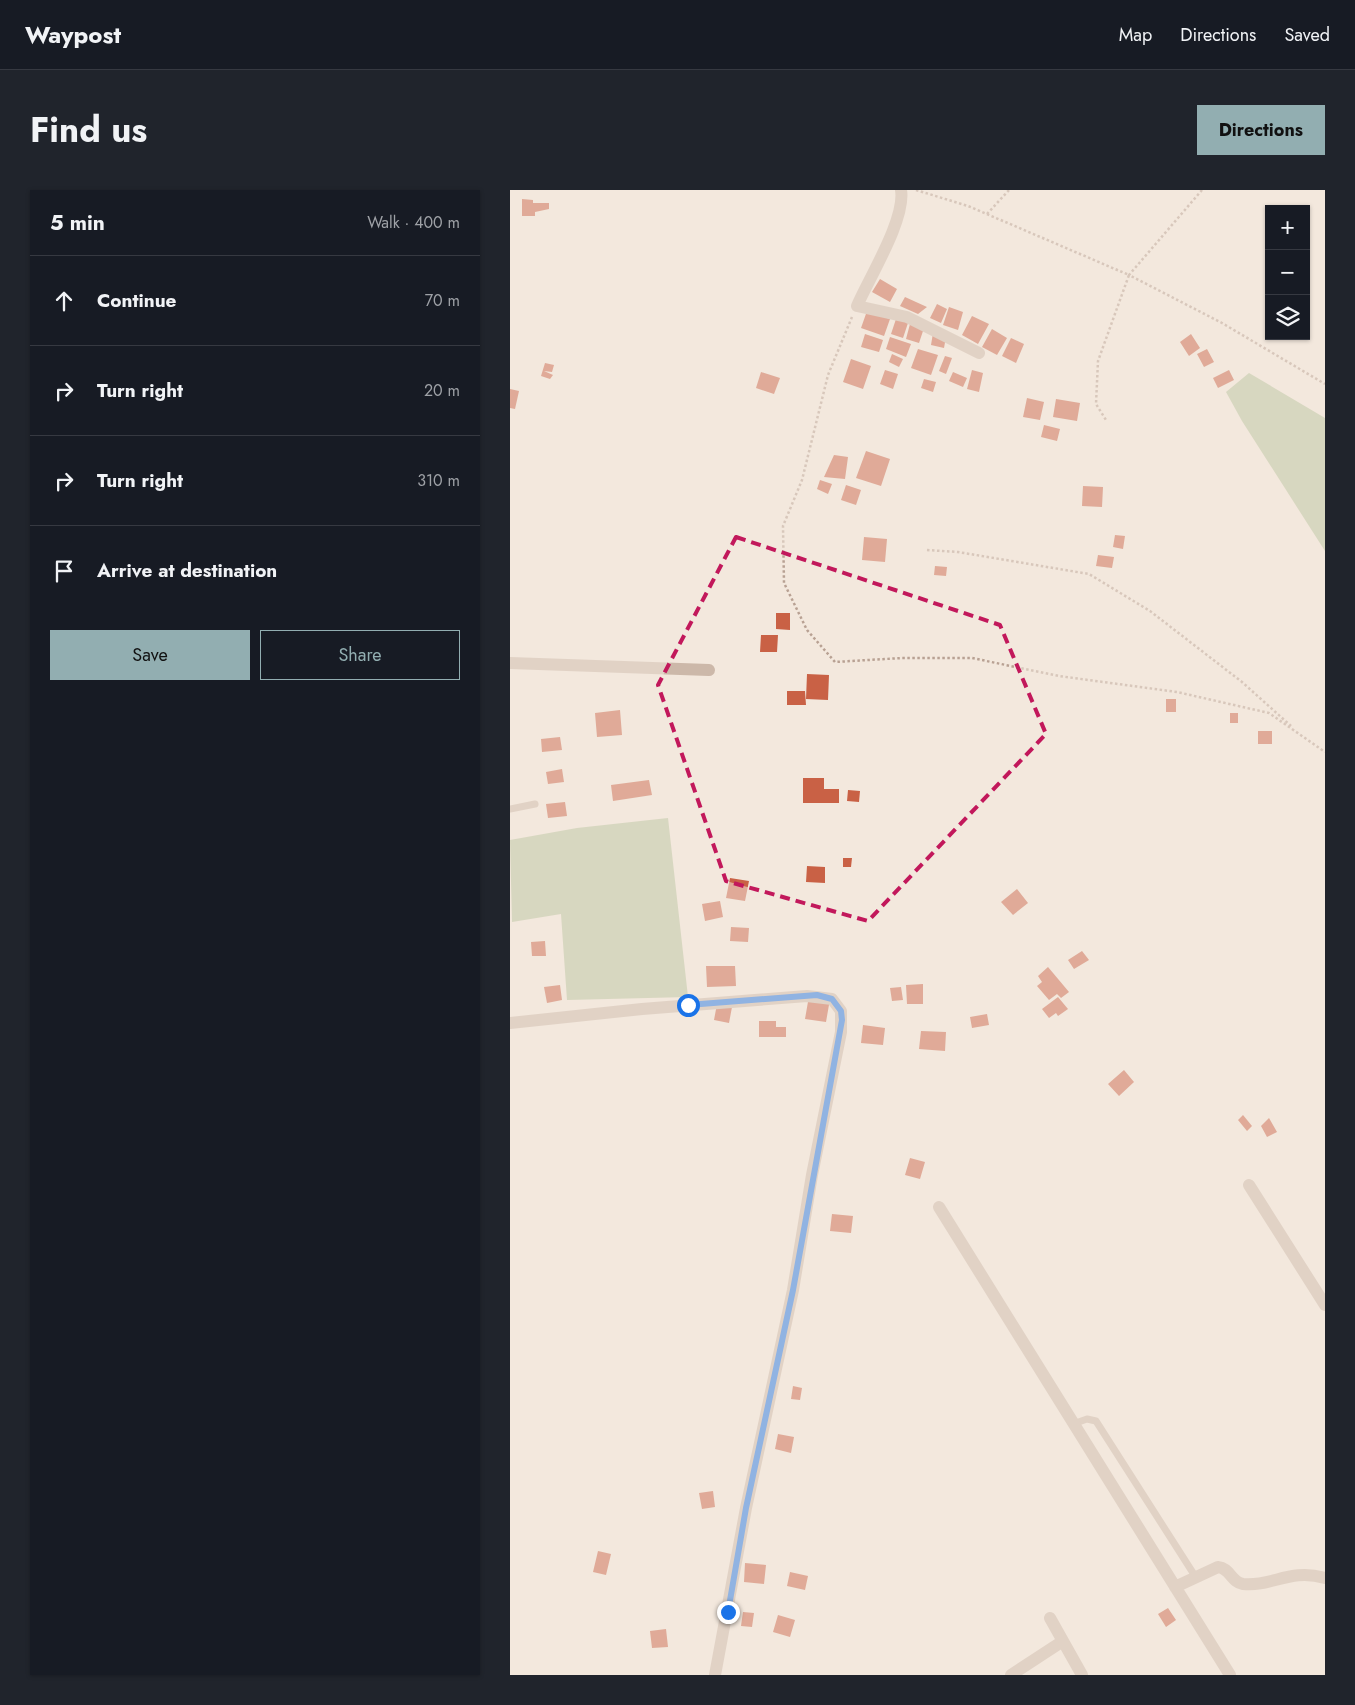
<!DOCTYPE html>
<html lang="en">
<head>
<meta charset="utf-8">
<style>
	:root { --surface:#171b24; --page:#20242c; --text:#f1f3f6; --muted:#9ea1a6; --line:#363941; --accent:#92aeb1 }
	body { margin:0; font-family:Jost,sans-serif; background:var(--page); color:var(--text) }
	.controls { position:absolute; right:15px; top:15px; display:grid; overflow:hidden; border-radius:0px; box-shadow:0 1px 4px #0004 }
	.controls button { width:45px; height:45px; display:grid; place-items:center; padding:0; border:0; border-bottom:1px solid var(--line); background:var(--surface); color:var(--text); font:25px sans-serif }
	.stop { position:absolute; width:15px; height:15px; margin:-11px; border:4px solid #1a73e8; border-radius:50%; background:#fff }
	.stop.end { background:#1a73e8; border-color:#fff; box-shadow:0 1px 5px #0008 }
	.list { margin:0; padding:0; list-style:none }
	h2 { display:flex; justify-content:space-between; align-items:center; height:65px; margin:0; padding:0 20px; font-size:21px }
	h2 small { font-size:16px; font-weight:400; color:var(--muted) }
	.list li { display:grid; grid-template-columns:32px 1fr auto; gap:15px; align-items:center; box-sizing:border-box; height:90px; padding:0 20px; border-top:1px solid var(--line) }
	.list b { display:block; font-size:19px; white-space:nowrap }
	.list em { font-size:16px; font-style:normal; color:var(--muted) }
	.actions { display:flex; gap:10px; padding:15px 20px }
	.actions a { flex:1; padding:11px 0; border:1px solid var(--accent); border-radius:0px; text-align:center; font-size:18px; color:var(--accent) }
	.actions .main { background:var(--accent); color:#111 }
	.icon { flex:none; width:28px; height:28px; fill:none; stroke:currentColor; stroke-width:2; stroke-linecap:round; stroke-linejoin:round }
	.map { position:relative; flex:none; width:815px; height:1485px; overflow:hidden; border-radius:0px }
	header { display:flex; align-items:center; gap:30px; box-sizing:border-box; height:70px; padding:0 25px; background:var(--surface); border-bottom:1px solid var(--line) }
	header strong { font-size:24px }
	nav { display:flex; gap:28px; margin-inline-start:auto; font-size:18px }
	.intro { display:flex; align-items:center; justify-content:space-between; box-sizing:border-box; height:120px; padding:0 30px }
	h1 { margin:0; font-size:35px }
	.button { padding:12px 22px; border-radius:0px; background:var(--accent); color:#111; font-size:18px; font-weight:700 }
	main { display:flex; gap:30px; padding:0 30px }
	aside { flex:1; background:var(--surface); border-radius:0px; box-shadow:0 1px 4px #0004 }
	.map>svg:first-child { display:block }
	.green { fill:#b7c39d }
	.building { fill:#c96145 }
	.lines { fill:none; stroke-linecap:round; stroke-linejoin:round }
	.path { stroke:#b8a193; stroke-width:2.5; stroke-dasharray:2.5 2.5; stroke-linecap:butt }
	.lane { stroke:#ccb8a9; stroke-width:7 }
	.street { stroke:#ccb8a9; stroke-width:12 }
	.route { stroke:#1a73e8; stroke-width:6 }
	.marked { fill:none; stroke:#c2185b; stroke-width:4; stroke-dasharray:10 6; stroke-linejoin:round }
</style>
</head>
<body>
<header>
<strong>Waypost</strong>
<nav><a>Map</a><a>Directions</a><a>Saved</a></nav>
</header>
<div class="intro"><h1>Find us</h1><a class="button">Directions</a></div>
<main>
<aside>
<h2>5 min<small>Walk · 400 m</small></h2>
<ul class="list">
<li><svg class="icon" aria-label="ahead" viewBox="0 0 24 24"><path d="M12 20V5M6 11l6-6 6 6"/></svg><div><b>Continue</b></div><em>70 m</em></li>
<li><svg class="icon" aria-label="right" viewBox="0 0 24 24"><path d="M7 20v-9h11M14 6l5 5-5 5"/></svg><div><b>Turn right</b></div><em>20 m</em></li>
<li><svg class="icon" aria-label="right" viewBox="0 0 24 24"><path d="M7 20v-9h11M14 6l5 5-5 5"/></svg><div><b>Turn right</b></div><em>310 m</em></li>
<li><svg class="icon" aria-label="arrive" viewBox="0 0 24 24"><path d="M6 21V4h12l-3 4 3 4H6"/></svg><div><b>Arrive at destination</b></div></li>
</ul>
<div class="actions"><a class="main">Save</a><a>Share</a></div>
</aside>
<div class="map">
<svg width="815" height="1485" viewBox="0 0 815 1485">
	<rect width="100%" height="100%" fill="#f3e8dd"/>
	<path class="green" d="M739,183l76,45v133l-83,-130 -16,-29z
		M158,628l20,179 -121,3 -6,-86 -49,8 -2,-82 67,-12z"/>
	<path class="building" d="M12,9l11,1v3h16v6l-14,3v4h-13z
		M370,89l17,10 -7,13 -18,-10z
		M395,107l22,10 -9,7 -18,-8z
		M427,114l10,5 -6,14 -11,-5z
		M439,117l14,5 -5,18 -15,-5z
		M357,121l23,8 -6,17 -23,-8z
		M462,126l17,8 -11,20 -16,-9z
		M386,129l12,4 -5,15 -12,-4z
		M400,134l14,4 -5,15 -13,-4z
		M482,139l15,9 -10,17 -15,-8z
		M423,143l13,4 -2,11 -13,-3z
		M355,144l18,6 -4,12 -18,-5z
		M681,144l9,14 -11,8 -9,-14z
		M380,147l21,7 -5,13 -20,-8z
		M501,148l13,6 -8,19 -14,-7z
		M408,159l20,6 -7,20 -20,-7z
		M697,159l7,13 -10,5 -7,-13z
		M382,164l11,5 -4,8 -10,-5z
		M435,166l7,2 -6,16 -7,-3z
		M341,169l20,7 -8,23 -20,-7z
		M35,173l9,2 -2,7 -8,-1 9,4 -3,4 -9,-3z
		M375,180l13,4 -5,15 -13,-5z
		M462,180l11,3 -4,19 -12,-3z
		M719,180l5,10 -16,8 -5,-10z
		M251,182l19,6 -6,16 -18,-6z
		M443,182l14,6 -4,9 -14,-6z
		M414,189l12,3 -3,10 -12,-4z
		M0,199l9,2 -4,18 -5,-1z
		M517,208l17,4 -4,18 -17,-3z
		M546,209l24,4 -3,18 -24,-4z
		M534,235l16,4 -3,12 -16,-4z
		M356,261l24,8 -9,27 -25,-8z
		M324,265l14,2 -3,22 -21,-2z
		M310,290l12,4 -4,10 -11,-5z
		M336,295l15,5 -5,15 -15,-5z
		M573,296l20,1 -1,20 -20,-1z
		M605,345l10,1 -2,13 -10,-2z
		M354,347l23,2 -2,23 -23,-2z
		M588,365l16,2 -2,11 -16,-2z
		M425,376l12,1 -1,9 -12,-1z
		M266,423h14v17l-14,-1z
		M251,445h17l-1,17h-17z
		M297,484l22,1 -1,25 -22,-1z
		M277,501h18l1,14h-19z
		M656,509h10v13h-10z
		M110,520l2,25 -25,2 -2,-24z
		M720,523h8v10h-8z
		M748,541h14v13h-14z
		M50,547l2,13 -20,2 -1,-13z
		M52,579l2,13 -16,2 -2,-12z
		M293,588h21v11h15v14h-36z
		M139,590l3,15 -39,6 -2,-16z
		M338,600l12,1 -1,11 -12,-1z
		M55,612l2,14 -19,2 -2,-14z
		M333,668h9l-1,9h-8z
		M297,676l18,1v16l-19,-1z
		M220,688l19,3 -4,20 -19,-3z
		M507,699l11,14 -15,12 -12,-13z
		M210,711l3,16 -18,4 -3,-17z
		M221,737l18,1 -1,14 -18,-1z
		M35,751l1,15h-14l-1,-14z
		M572,761l7,9 -15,9 -6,-9z
		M196,776h29l1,20 -29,1z
		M538,777l21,25 -8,6 -4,-4 -8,6 -12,-14 5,-4 -4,-6z
		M413,794v20h-16l-1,-19z
		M50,795l2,15 -15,3 -3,-16z
		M391,797l2,13 -11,1 -2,-13z
		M299,806l21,3 -4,23 -21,-3z
		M548,807l10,12 -10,7 -2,-3 -7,5 -7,-9z
		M207,814l15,3 -3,16 -15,-3z
		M477,824l2,11 -17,3 -2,-11z
		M249,831h17v6h10v10h-27z
		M353,835l22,3 -2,17 -22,-2z
		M411,841l25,1 -1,19 -26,-2z
		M614,880l10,12 -15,14 -11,-12z
		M733,925l9,11 -5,5 -9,-11z
		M759,928l8,14 -10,5 -6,-11z
		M400,968l15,4 -5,17 -15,-4z
		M322,1024l21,2 -2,17 -21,-2z
		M283,1196l9,2 -2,12 -9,-1z
		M268,1244l16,3 -3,16 -16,-4z
		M203,1301l2,16 -13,2 -3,-16z
		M88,1361l13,3 -5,21 -13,-3z
		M235,1373l21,2 -2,19 -20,-2z
		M280,1382l18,4 -3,14 -18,-4z
		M658,1418l8,12 -10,7 -8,-13z
		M233,1422l11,1 -2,14 -11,-1z
		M268,1425l17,5 -5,17 -17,-5z
		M156,1439l2,18 -16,1 -2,-17z"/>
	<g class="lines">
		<path class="path" d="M406,0l52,16 161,69 -31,86 -2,43 10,16
			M692,0l-73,85 93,48 103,61
			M477,24l22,-24
			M342,127l-24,58 -26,105 -19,46 1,57 23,47 28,32 67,-4h70l87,18 118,16 92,21 56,39
			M417,360l31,2 131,22 61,37 92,71 49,44"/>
		<path class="lane" d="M0,619l25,-5
			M563,1234l14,-5 9,2 99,155"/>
		<path class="street" d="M391,0c5,29 -32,88 -44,116l50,11 72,36
			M0,473l199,7
			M0,833l132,-14 165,-13 25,3 9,12v21l-29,143 -19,115 -47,218 -31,167
			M739,995l76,120
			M429,1017l291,468
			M665,1397l43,-20c12,1 13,15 25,17 29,3 47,-16 82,-6
			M540,1428l32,57
			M501,1485l52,-34"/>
	</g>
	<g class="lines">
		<path class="route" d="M178,815l129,-10 15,4 9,12 1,9 -49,270 -47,218 -18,104"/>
	</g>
	<path d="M0 0H815V1485H0ZM226,347l264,88 46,109 -178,187 -142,-40 -68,-196z" fill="#f3e8dd" fill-opacity=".55" fill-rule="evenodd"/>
	<path class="marked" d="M226,347l264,88 46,109 -178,187 -142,-40 -68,-196z"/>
</svg>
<div class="controls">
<button>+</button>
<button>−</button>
<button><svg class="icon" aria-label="layers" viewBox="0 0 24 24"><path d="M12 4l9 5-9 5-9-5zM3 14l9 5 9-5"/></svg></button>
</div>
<div class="stop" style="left:178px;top:815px"></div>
<div class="stop end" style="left:218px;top:1422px"></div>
</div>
</main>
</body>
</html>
